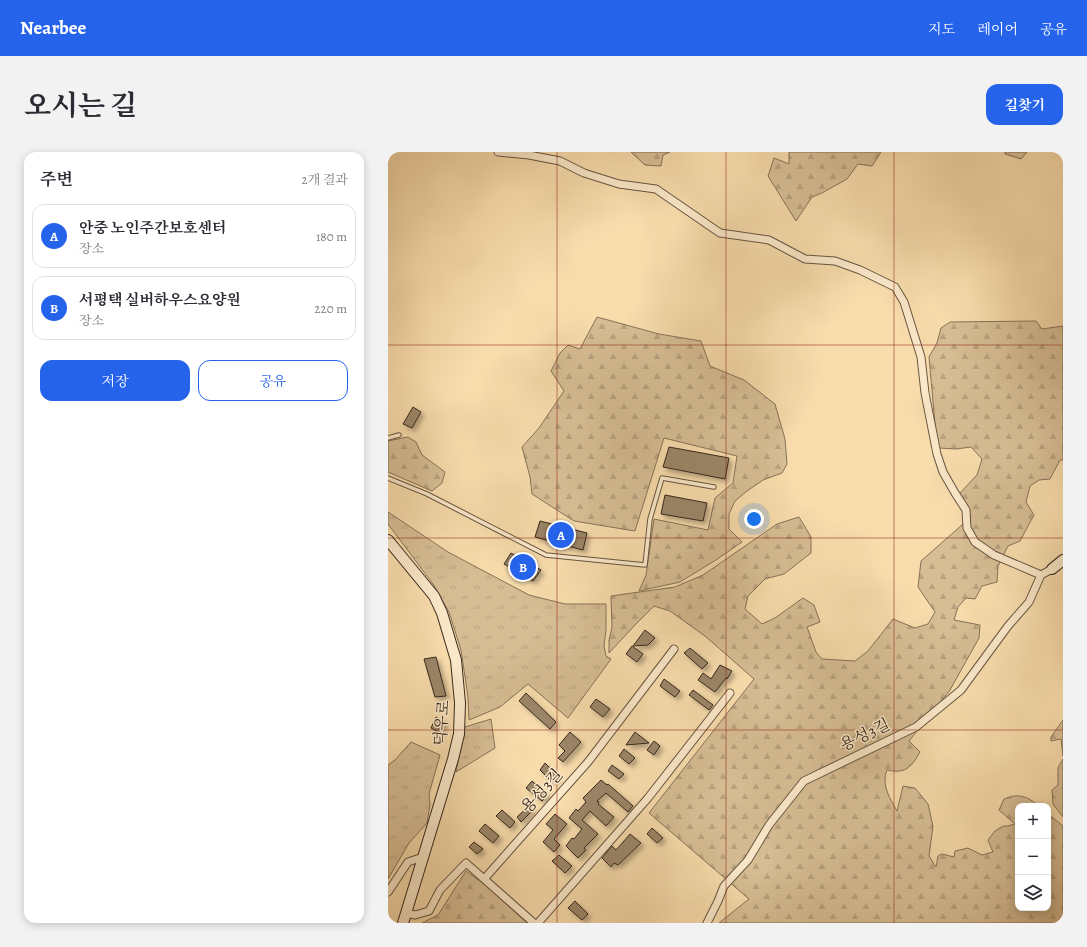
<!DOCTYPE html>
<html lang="ko">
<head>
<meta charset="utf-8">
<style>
	:root { --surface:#fff; --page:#f2f2f3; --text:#2b2b33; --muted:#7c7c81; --line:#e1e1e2; --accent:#2563eb }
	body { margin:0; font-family:Alegreya,"Noto Serif KR",serif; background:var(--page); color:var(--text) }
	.controls { position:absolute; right:12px; bottom:12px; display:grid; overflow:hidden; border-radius:8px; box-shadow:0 2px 10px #0003 }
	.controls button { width:36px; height:36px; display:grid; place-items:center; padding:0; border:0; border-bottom:1px solid var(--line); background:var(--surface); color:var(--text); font:20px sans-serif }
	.you { position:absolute; left:366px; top:367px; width:14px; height:14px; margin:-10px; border:3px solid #fff; border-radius:50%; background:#1a73e8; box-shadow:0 0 0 6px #1a73e833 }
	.badge { display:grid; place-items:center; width:26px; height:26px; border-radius:50%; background:var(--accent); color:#fff; font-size:13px; font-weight:700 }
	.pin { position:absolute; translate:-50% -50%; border:2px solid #fff; box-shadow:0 1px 4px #0006 }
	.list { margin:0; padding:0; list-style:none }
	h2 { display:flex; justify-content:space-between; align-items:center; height:52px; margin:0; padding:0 16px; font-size:17px }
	h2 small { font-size:13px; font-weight:400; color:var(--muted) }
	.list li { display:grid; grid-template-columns:26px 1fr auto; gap:12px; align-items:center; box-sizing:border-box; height:64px; margin:0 8px 8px; padding:0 8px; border:1px solid var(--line); border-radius:12px }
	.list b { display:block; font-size:15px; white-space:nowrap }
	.list p { margin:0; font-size:13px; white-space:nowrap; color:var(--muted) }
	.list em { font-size:13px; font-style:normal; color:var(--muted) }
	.actions { display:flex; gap:8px; padding:12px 16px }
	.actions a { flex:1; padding:9px 0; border:1px solid var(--accent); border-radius:12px; text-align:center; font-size:14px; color:var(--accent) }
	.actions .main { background:var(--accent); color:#fff }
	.icon { flex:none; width:22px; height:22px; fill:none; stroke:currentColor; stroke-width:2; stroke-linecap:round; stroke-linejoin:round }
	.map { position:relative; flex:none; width:675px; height:771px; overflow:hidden; border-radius:12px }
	header { display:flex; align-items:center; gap:24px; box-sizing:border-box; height:56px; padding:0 20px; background:var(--accent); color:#fff }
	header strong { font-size:19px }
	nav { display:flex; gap:22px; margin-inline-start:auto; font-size:14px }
	.intro { display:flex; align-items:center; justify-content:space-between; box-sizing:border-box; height:96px; padding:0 24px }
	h1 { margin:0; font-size:28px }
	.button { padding:10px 18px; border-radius:12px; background:var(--accent); color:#fff; font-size:14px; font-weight:700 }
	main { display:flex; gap:24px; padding:0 24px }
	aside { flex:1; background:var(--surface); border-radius:12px; box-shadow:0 2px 10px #0003 }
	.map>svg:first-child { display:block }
	.grass { fill:url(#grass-tufts); stroke:#867258 }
	.forest { fill:url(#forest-firs); stroke:#867258 }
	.building { fill:#9b8667; stroke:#36281d; filter:url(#shadow) }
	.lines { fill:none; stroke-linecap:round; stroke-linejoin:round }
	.lane-casing { stroke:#665541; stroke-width:5.5 }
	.street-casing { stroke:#665541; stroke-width:9 }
	.secondary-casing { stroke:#36281d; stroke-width:12 }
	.lane { stroke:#fae8c9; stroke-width:3.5 }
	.street { stroke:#fae8c9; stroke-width:7 }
	.secondary { stroke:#fae8c9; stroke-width:10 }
	.grid { fill:none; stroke:#8f2418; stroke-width:1; stroke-opacity:0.55 }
	.labels { text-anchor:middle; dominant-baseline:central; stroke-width:3; stroke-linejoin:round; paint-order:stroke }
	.street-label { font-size:16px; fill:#36281d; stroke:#fae8c9 }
</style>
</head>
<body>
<header>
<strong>Nearbee</strong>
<nav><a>지도</a><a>레이어</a><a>공유</a></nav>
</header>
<div class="intro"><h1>오시는 길</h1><a class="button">길찾기</a></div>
<main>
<aside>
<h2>주변<small>2개 결과</small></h2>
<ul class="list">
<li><span class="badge">A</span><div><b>안중 노인주간보호센터</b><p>장소</p></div><em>180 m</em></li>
<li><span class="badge">B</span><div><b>서평택 실버하우스요양원</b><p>장소</p></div><em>220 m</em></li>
</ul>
<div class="actions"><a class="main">저장</a><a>공유</a></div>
</aside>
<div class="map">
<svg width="675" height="771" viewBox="0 0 675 771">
	<defs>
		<pattern id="grass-tufts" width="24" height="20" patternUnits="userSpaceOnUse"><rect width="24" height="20" fill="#d7bd94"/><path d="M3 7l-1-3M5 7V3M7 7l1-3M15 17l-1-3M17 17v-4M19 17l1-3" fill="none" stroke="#b9a27f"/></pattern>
		<pattern id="forest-firs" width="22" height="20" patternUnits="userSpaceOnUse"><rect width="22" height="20" fill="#d7bd94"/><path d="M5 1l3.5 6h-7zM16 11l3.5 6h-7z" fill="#b9a27f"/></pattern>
		<filter id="shadow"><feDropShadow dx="3.5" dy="3.5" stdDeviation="2" flood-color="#0004"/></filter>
	</defs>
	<rect width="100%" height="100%" fill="#f8dcac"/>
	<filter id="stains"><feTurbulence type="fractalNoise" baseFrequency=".005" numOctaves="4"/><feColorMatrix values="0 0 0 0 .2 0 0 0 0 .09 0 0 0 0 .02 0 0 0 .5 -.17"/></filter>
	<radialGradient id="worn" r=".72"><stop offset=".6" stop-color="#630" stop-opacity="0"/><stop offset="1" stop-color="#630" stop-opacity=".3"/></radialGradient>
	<path class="grass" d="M0,360l60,40 81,43 36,9h41v27l-2,15 2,10 5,3 -43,59 -40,-34 -28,23 -31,13 -1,-23 -7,-47 -12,-38 -16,-28 -45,-60z
		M103,567l4,29 -39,24 9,-45z
		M23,590l29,13 -11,39 1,11 -3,18 -18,20 -21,36v-114l7,-5z"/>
	<path class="forest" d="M243,0h39l-7,3 -2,11 -16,-1z
		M401,0h92l-9,14 -14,-2 -11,15 -25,14 -10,4 -16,24 -28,-45 6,-18 15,6z
		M617,0h22l-6,7 -16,-5z
		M209,165l62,17 42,7 9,25 34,14 31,24 10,35 2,25 -5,9 -19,7 -16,11 -12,10 -6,13v15l13,13 -26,18 -36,22 -41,9 7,-16 8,-56 54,11 7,-32 18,-15 4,-27 -73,-18 -29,93 -61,-10 -42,-27 -2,-17 -8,-30 17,-19 25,-37 -13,-20 9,-18 8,-8 12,4z
		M648,169l6,8 21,-3v134h-3l-10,19 -11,1 -9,6 -4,16 8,13 -14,26 -12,5 -10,20 -1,16 -15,4 -7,13 -9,-1 -8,9 -4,13 26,5 -1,13 -29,52 -41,51 11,11c-9,16 -15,22 -33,18 -6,14 3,29 10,41l6,-25 12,2 13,16 5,22 -4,30 7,11 2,-11 4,-2 12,3 1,-6 13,-3 14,7 11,-3 -5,-12 7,-9 8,-5h5l7,-2 -16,-14 5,-11c14,-6 23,-3 35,7h-21v102h30v-94l15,12v97h-344l30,-24 -100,-86 105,-134 -49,-43 -35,-25 -16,-5 -19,19 -26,28v-13l3,-13 -1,-31 64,-9 28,-12 74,-51 22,-7 12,20v16l-27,21 -19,5 -17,17 -3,13 17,15 13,-6 28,-20 11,7 6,17 -13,5 9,25 6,7 33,2 13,-10 25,-32 22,9 13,-4 7,-12 -17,-25 3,-26 50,-44 -11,-24 17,-18 5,-16 -11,-12 -15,2 -17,-1 -4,-24 -6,-67 8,-14 4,-15 9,-6z
		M20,285l8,5 6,13 23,17 -3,11 -10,8 -44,-19v-31z
		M675,568v36l-2,-17 -10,2v-4z
		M675,607v58l-10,-13 -1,-14 6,-5v-17z
		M78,719l18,13 43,39h-105l16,-8z"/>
	<path class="building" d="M25,255l8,5 -9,16 -9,-4z
		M281,295l60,11 -4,21 -62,-12z
		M277,343l42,8 -4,18 -42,-7z
		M152,369l47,12 -4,17 -48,-13z
		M123,401l30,17 -8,11 -29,-17z
		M257,478l10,8 -7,7 -15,1z
		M244,494l11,8 -6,8 -11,-8z
		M302,496l18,15 -6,6 -18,-16z
		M48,505l10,39 -11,1 -11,-38z
		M332,513l12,6 -5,8 -1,-1 -11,14 -17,-12 5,-7 8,6z
		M276,527l16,12 -5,6 -15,-11z
		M305,538l20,15 -4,5 -20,-15z
		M138,541l30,29 -6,7 -31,-28z
		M208,547l14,10 -7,8 -13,-10z
		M48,565l9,5 -5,11 -9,-5z
		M182,580l11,10 -18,20 -5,-4 7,-7 -6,-6z
		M247,580l14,11 -23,2z
		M266,589l6,5 -6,9 -7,-5z
		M236,597l11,9 -6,6 -10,-8z
		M157,611l13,13 -6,6 -12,-12z
		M224,613l12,9 -5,5 -11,-8z
		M213,628l6,5 1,-1 25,22 -5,6 -22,-19 -9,8 2,1 -1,2 16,13 -8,9 -16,-15 -8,9 16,14 -14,14 2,2 -8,8 -12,-12 6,-8 2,1 8,-10 -13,-11 7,-9 2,2 8,-9 -3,-4z
		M144,629l16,14 -6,6 -16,-13z
		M141,654l4,4 -12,12 -4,-5z
		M114,658l13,12 -5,6 -14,-12z
		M167,662l12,10 -13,15 6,6 -6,7 -11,-10 10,-12 -7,-6z
		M97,672l14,12 -6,7 -14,-12z
		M264,676l11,10 -6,5 -10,-9z
		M242,682l11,9 -23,22 -4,-2 -3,4 -9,-9 10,-12 4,4z
		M86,690l9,7 -6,5 -8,-7z
		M171,703l13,11 -7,7 -13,-12z
		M187,749l13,13 -6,6 -14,-12z"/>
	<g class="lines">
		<defs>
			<path id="lane" d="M0,286l11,-3
				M0,326l39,16 119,61 99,10 5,-46 12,-41 52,9"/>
			<path id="street" d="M110,0l31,3 31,6 24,12 35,11 37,5 64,44 49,7 36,19 30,2 25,9 35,17 9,15 17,55 4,36 12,61 6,18 12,21 11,17 1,18 8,14 19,13 47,20 11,-6
				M97,726l103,-116 86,-113
				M0,740l20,-30 15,-5
				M18,761l9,2 14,-4 11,-21 26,-27 68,60
				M150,771l110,-125 82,-105
				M319,771l11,-22 6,-15 24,-26 21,-35 35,-44 112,-54 45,-37 47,-64 21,-24 12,-27"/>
			<path id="secondary" d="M0,388l46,56 8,17 14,47 4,43 -1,31 -6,25 -50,164
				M664,417l11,-9"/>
		</defs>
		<use href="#lane" class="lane-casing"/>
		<use href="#street" class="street-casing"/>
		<use href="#secondary" class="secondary-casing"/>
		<use href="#lane" class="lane"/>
		<use href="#street" class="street"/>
		<use href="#secondary" class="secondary"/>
	</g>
	<path class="grid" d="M169,0v771M338,0v771M506,0v771M0,193h675M0,386h675M0,578h675"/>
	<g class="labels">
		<g class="street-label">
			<text transform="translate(54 571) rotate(-85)">덕우로</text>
			<text transform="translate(477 583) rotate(-26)">용성3길</text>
			<text transform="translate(154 639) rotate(-48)">용성3길</text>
		</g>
	</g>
	<rect width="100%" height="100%" filter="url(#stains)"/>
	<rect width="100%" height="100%" fill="url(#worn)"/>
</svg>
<div class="controls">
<button>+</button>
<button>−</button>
<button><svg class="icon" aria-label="layers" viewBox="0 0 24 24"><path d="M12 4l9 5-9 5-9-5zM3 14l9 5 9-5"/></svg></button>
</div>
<div class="you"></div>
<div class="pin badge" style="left:173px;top:383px">A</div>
<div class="pin badge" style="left:135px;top:415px">B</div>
</div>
</main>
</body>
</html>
